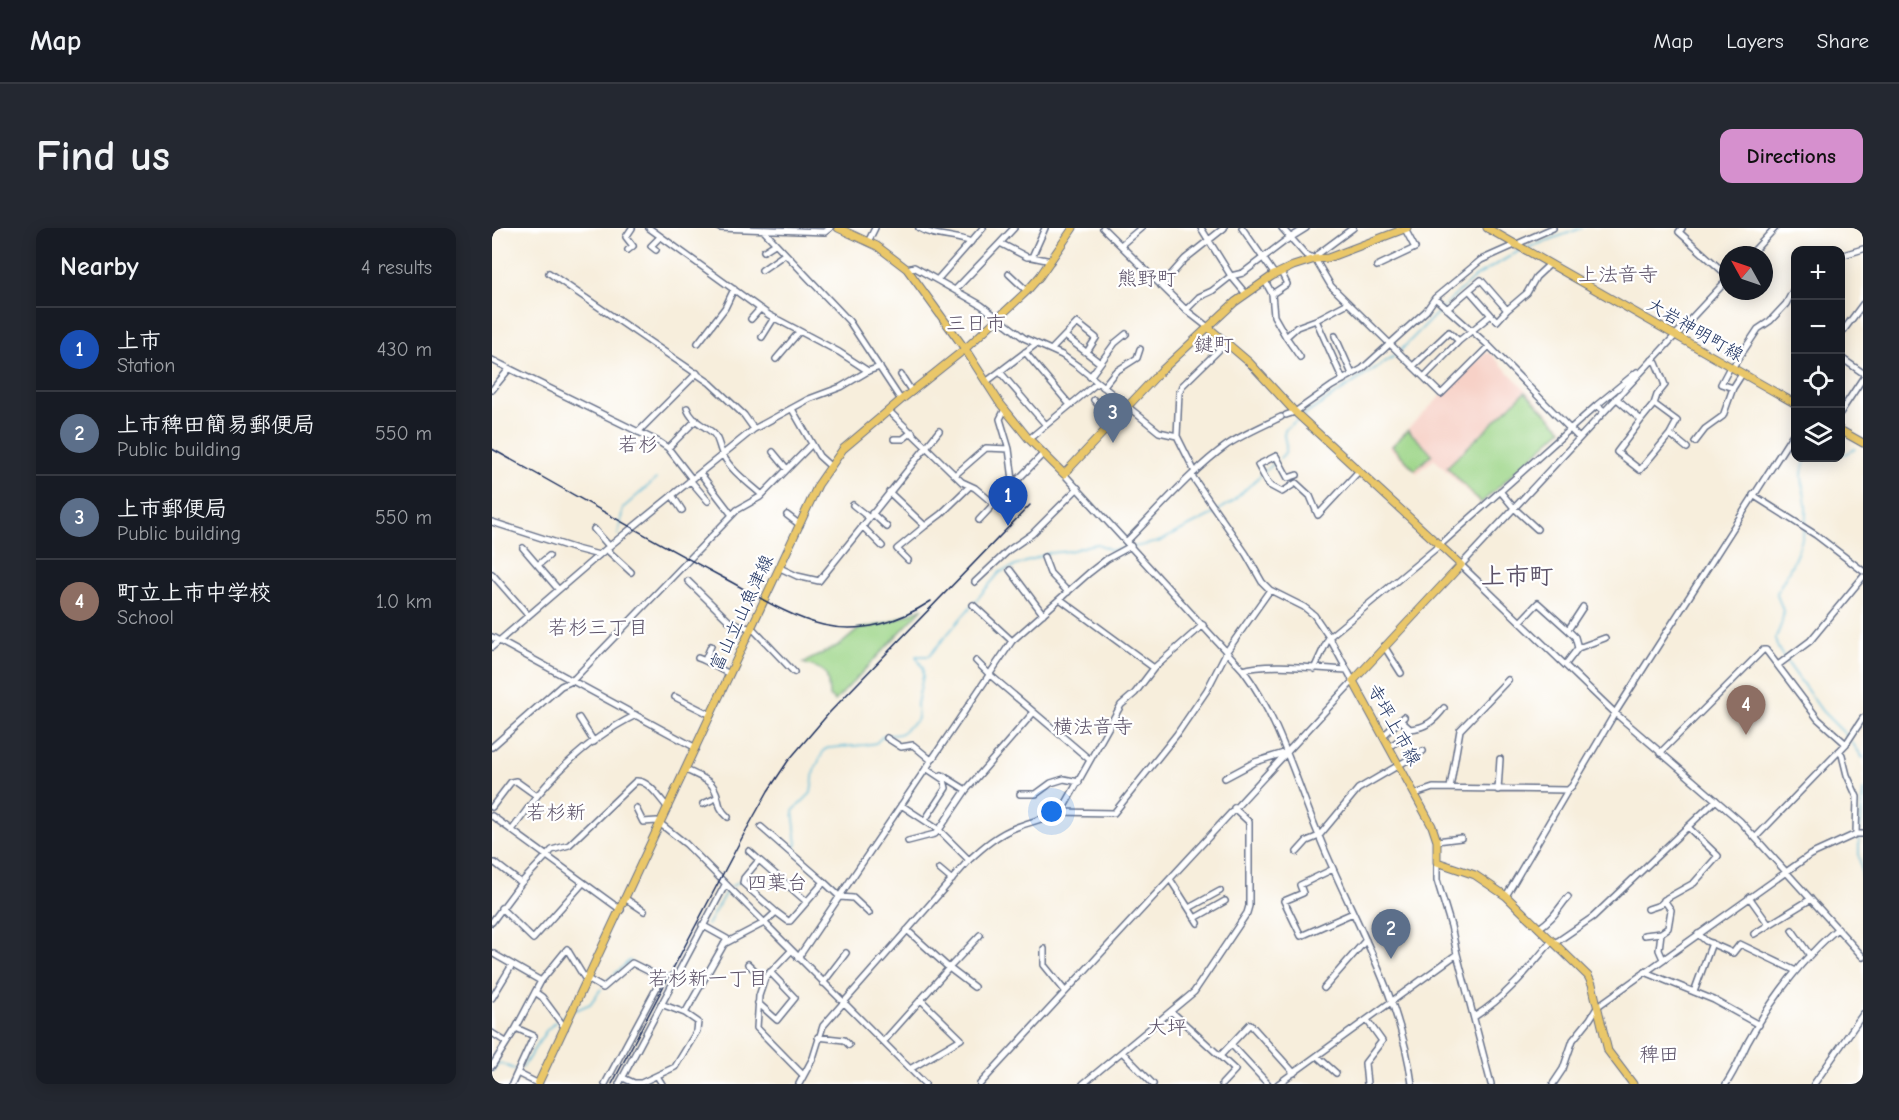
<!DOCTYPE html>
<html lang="en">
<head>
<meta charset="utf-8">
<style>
	:root { --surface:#171b24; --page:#242831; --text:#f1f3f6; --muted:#9ea1a6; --line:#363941; --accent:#d690ce }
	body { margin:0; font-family:"Comic Neue","Klee One",sans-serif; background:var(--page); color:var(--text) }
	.controls { position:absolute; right:18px; top:18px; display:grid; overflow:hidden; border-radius:12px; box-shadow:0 3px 15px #0003 }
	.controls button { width:54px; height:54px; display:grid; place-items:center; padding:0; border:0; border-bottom:2px solid var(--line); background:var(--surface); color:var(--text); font:30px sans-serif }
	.compass { position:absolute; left:1227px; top:18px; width:54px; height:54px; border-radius:50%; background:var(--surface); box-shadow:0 3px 15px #0003; rotate:310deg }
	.you { position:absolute; left:560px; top:584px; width:21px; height:21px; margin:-15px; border:4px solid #fff; border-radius:50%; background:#1a73e8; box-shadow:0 0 0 9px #1a73e833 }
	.badge { display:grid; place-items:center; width:39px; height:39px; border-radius:50%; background:var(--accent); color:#fff; font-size:20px; font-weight:700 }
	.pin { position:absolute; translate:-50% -50px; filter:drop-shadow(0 2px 3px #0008) }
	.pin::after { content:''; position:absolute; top:32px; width:21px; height:18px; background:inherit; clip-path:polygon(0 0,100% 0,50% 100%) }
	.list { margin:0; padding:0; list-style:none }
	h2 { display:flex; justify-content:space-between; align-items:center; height:78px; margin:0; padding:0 24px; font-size:26px }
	h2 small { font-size:20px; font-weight:400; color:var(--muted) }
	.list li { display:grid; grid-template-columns:39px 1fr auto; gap:18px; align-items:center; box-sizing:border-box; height:84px; padding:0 24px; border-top:2px solid var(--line) }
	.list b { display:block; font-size:22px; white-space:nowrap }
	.list p { margin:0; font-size:20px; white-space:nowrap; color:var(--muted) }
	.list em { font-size:20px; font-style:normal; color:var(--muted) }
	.icon { flex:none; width:33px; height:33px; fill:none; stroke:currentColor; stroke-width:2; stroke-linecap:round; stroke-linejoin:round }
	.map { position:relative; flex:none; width:1371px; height:856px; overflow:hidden; border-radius:12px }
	header { display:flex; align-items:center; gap:36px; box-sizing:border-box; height:84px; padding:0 30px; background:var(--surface); border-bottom:2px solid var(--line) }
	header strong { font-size:28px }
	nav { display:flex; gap:33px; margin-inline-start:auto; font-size:21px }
	.intro { display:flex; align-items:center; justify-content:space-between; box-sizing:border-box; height:144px; padding:0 36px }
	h1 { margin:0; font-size:42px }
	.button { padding:15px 27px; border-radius:12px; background:var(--accent); color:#111; font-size:21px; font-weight:700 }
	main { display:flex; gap:36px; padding:0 36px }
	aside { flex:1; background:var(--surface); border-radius:12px; box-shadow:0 3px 15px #0003 }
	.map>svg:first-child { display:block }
	.built { fill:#f7d1c7 }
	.green { fill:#9dd588; stroke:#5c8273; stroke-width:1.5 }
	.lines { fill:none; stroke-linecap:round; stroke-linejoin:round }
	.stream { stroke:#57b7d6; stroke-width:1.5 }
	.minor-casing { stroke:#68728a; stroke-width:8 }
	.major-casing { stroke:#68728a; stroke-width:9 }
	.minor { stroke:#fff; stroke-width:5 }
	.major { stroke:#eac769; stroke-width:7 }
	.rail { stroke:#1b2f5e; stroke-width:1.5 }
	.labels { text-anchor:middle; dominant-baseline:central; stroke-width:4.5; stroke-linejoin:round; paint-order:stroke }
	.street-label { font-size:18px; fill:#1b2f5e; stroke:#fff }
	.neighbourhood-label { font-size:20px; fill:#5d5369; stroke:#fff }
	.district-label { font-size:24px; font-weight:bold; fill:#5d5369; stroke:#fff }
</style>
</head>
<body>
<header>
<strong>Map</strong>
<nav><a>Map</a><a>Layers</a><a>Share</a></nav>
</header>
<div class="intro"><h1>Find us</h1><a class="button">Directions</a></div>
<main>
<aside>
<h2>Nearby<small>4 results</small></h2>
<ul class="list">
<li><span class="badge" style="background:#1a4fb4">1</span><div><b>上市</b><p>Station</p></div><em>430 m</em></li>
<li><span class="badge" style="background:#5c6f8a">2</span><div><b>上市稗田簡易郵便局</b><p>Public building</p></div><em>550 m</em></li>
<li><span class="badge" style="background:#5c6f8a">3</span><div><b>上市郵便局</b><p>Public building</p></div><em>550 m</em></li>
<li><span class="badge" style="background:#8d6e63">4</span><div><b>町立上市中学校</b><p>School</p></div><em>1.0 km</em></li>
</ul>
</aside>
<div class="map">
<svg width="1371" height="856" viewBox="0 0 1371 856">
	<rect width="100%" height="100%" fill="#fff"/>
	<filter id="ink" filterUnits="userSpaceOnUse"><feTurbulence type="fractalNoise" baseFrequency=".0167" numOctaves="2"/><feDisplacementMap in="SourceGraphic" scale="12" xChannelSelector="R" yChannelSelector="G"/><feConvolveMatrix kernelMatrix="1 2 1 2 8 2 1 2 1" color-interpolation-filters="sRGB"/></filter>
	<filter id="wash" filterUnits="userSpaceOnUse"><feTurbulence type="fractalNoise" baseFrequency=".008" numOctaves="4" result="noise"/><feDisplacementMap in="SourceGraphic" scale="24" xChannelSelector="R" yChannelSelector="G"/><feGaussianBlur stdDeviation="1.35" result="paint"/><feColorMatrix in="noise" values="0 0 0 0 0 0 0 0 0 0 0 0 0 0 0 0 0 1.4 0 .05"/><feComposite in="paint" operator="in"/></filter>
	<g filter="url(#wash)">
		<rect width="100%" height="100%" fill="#f7eedc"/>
		<path class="built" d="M993,125h5l74,76 -84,75 -46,-45 -17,14 -28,-26z"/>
		<path class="green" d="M1033,164l37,37 -81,74 -34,-36z
			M916,202l24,24 -17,16 -23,-24z
			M431,380l-88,93 -6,-5c-1,-26 -2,-25 -26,-33l38,-19 18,-15 29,-6z"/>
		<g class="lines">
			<path class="stream" d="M1035,20l55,-20
				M954,76l29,-27 44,-26
				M908,123l43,-44
				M811,188l94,-62
				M1348,227l8,-2 7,-4
				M788,230c14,-11 -1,-20 6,-29 3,-4 9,-7 13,-10
				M772,244l13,-11
				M727,282l13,-8 29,-27
				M126,307l5,-27 33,-29
				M642,319l24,-5 57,-29
				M1292,430c-17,-25 -3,-19 -1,-43 1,-9 -6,-14 -6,-23 15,-26 30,-53 29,-84 0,-16 -10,-37 2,-50
				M1295,434l35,49 26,26
				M1359,513l12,17
				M1368,603l3,-41
				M1367,608v20l4,24
				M301,622l4,-6 -4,-33 18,-18 3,-22 10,-21 4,-2 37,-3 11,-2 7,-7 17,-2 18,-15 -1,-15 6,-28v-8l-7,-12h13l71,-84 49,-19 21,-2 20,-6 8,-1 13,6 10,-1
				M239,659l9,-6
				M215,697l20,-35
				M170,748l10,4
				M114,754l23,-21h2
				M84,782l14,-6 11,-15
				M70,789l7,-4
				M30,840l24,-37 9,-9
				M0,843l8,-8 16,7"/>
		</g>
	</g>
	<g filter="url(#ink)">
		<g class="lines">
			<defs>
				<path id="minor" d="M157,0l120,87 70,37 29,19
					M228,0l105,4 5,-4
					M427,0c14,9 35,7 52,14
					M522,0l-14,15 27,14h5
					M553,0l-13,29 19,4
					M611,0l83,82 23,18
					M709,0l30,48 15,18
					M750,0l33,47
					M790,0l23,26 10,5 16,27 110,108 48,-48
					M1190,0l-3,4 49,44
					M271,2l86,91 52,79
					M376,14l7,-14
					M629,17l20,-17
					M136,22l5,-4 -7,-9 6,-9
					M164,22l-5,-4 9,-9
					M272,23l11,-7
					M1258,27l25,-27
					M1348,28l23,-7
					M823,31l3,-5 35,-26
					M885,38l38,-18 -10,-19
					M415,41l7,-2 67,38 43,33 38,17 17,12 80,65 18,4
					M270,42l23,-16
					M57,45l161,110 34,32 10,14
					M517,46l18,17
					M1236,51l-267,286 154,148 125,108 123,136
					M445,52l46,-52
					M773,53l7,13 15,-10 -6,-12
					M669,58l24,-27 39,-31
					M463,62l45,-47
					M977,62l12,-10 26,30 -10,11 -6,-6
					M780,66l2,22 12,21
					M943,70l54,48 90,92
					M955,81l22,-19 22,25 -32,26
					M694,82l13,-13 13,-6 19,-15 12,-3 42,-32 21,-13
					M1015,82l20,-17 9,-16 14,-13
					M259,91l9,-10
					M1348,107l23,-31
					M573,108l35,27
					M843,108l17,38
					M270,109l12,-19
					M206,115l27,-35 9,-19
					M559,122l26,-27 19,15 -9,14
					M533,124l45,53
					M808,129l-14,-20 11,-10 19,-7
					M1348,129l23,16
					M284,131l23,-27
					M0,132l167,82 9,6 24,31
					M1160,132l4,3 9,22 -8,10 -3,9
					M921,138l36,-34 10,9 -35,36
					M1238,139l-9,17 12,4 9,-14
					M1240,140l26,-39 12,-8 16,-17 10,-19
					M508,144l46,53
					M409,147l11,17
					M598,149l25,-34 11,-9
					M851,152l-27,-60 32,-17
					M494,154l50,-38
					M611,159l12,-15 22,-14 3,-9
					M0,162l17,-21
					M1124,170l25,22 -24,32 23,18 30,-36 17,14
					M602,172l18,22
					M1105,177l40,-33
					M195,180c4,13 17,17 26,25 6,5 6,15 10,22 8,16 26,28 39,40
					M300,181l27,47 11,10
					M513,181l-5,10 9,30
					M397,183l73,71 13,6 19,16 50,-51
					M1348,185l23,-35
					M794,187l9,-3 37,-26 30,-17 64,-58 9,-13 46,-38 72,-32
					M1149,192l13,-16 23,17 -7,13
					M146,204l59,-59
					M402,211h9l9,-7
					M537,211l68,-56
					M1203,214l10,-13 18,-13 10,-28
					M176,220l28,-28
					M281,224l14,17
					M703,244l-18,-36 2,-43 3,-7 44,-43
					M208,245l32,42
					M572,246l179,196c36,48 53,111 76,166 33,82 82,159 93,248
					M463,247l31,-27 23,1 4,31 2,4
					M805,247l-9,3 -12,-22 -18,9 11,20 13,7 14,-9 14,13 8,19 41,-44
					M198,252l18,21
					M1008,263l14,17 23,21
					M397,264l36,34 -28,23 11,11
					M180,267l10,15
					M1261,267l63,40 47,36
					M361,277l15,12
					M380,285l15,14
					M295,287l13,10
					M487,292l15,-16
					M0,294l84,27 23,6
					M370,298l20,20
					M433,298l16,-12 29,-28
					M102,301l15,17
					M635,313c31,-31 65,-71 100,-96 17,-11 36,-19 54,-28
					M31,320l35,41
					M114,321l25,23
					M552,329l6,16 18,19
					M46,337l11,-9
					M288,340l17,8 22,5 120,-150
					M518,342l33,44
					M0,346l36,41
					M196,353l41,40 25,9 40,42
					M483,354l34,-32 23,-16 46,-46
					M568,371l94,69
					M481,377l39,36
					M1028,394l18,-19 30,27 15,-23
					M0,409l204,111
					M892,418l17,27
					M0,419l114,-98 148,-120 55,-30 32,-12 27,-16 12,-4
					M1086,420l27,-10
					M206,430c12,4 20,11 32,16
					M213,432l6,-14
					M484,433l13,13 101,86
					M1073,437l13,-17 -3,-11 -7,-7
					M1286,437l32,-24 53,-64
					M822,441l15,-32 111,-92 157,-140 7,6
					M751,442c23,-8 78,-1 104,0
					M183,469l36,18
					M87,490l15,24
					M918,501c16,-1 25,-9 34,-21
					M891,508l21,-19
					M395,510l14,9 12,-2 18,15
					M0,519l69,-61 11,-5 165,-171 23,-13 52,-53
					M897,519l13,-9 8,-9 -10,-9
					M1347,523l3,4 5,20 10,22 -1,37
					M1168,525l103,-103h3l52,69 28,25
					M194,542c8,4 23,9 28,18 7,12 1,17 14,29
					M450,547l24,15
					M733,550l30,-16 29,-9
					M958,560l10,-58 48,-50
					M1006,562l2,-31
					M528,566h16l15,-11 13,-4 15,3
					M923,566l18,-6 135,2
					M45,568c27,-33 60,-62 99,-81
					M211,576l13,-6
					M409,577l38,25 30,30
					M0,579l19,-25 5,-1 21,15 -25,34
					M144,580l7,14 14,-1 29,23 239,240
					M566,584l56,1 63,-79 30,-44 20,-39 43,-61
					M0,588l129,94
					M433,592l21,-32 -2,-8 -18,-12
					M269,599l63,55
					M1264,609l90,-93 17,-26
					M416,613l27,-7 4,-4 27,-40 67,-77
					M945,613l24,-3
					M805,624l10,-11 12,-5 39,-47 65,-38
					M267,632l48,42
					M945,634v18l14,46 6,28 34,130
					M0,635h3l26,20
					M447,641l13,11
					M841,641l-33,16 3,8 -19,8 17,35 52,-23
					M678,651l28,44
					M1014,668l62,-106 4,-4 43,-73 180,-282 1,-7
					M1257,669l20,28
					M134,671l18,12
					M9,680l32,31 50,-56
					M697,680l31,-17
					M1156,681l12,-4 7,-7 27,-15 24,-27 -30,-29
					M284,684l12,9h2l34,-39 16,15 13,1 16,15
					M703,690l30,-17
					M0,694l29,-39 31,-33 17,-5 67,-64c13,-1 24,18 32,27
					M1047,700c15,-10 18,-18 29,-31
					M1300,702l17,24
					M1206,706l8,7 27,12 7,-9 56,27
					M1262,706l57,-35
					M1152,707l17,-2
					M232,716l40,-21 12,-11 -33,-29 1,-5 15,-18 -10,-9
					M552,721v16l21,26
					M299,723l-26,27 -6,18 -2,32 46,47
					M0,725l49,28
					M306,730l214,-317 77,-68 18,-14 24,-13
					M1171,731l-4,-9 2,-17 7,-5 3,-18 -7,-10
					M256,736l16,15
					M1153,744l69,28 45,25
					M331,755l23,-30
					M482,759l-25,-19 31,-33
					M832,760l42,-48
					M43,764l7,5 23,31
					M1202,764l18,-49
					M0,770l20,-33
					M266,775l19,17 18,-22 -25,-26
					M679,783l64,59 -13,14
					M193,785l42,-74 -25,-14
					M982,789c31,-19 53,-46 76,-74l8,-2 35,-24 123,-117
					M24,800l18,8 -17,37 22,11
					M0,805l14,9
					M326,809l26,3 5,5
					M391,814l66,-74 -42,-38
					M739,816l37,40
					M630,824l31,32
					M728,828l30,-32 44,49
					M825,828l19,17
					M0,838l24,-38 25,-47 26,-32 17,28 19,11 29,-25 30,15 -57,106
					M418,841l51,-30 -40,-39
					M165,848l5,8
					M131,850l11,5h7l34,-16 22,-36 1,-9 -13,-9 -24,-9
					M20,856l5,-11
					M127,856l106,-199
					M307,856l14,-26 10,-32 146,-166c14,-13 29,-26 48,-33 17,-7 34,-8 48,-22l56,-100 14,-12 19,-25 49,-43
					M488,856l373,-403 -24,-44 -15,-22 -10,-8 -34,-17 -8,-8 -16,-28 -54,-78
					M591,856l111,-92 53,-79 2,-7v-84l-15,-14
					M786,856l179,-130
					M875,856l-2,-21 17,-22 -15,-21
					M1061,856l10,-15 10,-29 17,-21 8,-13 212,-151 46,-21h7
					M1234,856c9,-13 15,-28 22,-42 23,-42 54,-83 90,-114
					M1322,856l49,-70"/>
				<path id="major" d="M346,0l39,18 30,23 58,80 34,53 29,36 36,36 96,-102 75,-70 37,-26 21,-10 22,-7 13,-1 79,-30
					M995,0l309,176
					M717,100l41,35 45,49 166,153 -108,116 79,145 5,15v21l38,13 31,21 82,80 4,8 16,67 25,33
					M1348,202l23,13
					M46,856l280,-599 25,-36 58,-49 64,-51 62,-58 13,-15 33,-48"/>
			</defs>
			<use href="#minor" class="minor-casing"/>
			<use href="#major" class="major-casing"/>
			<use href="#minor" class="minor"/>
			<use href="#major" class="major"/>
			<path class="rail" d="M0,221c76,42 151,86 228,127 31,16 68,41 103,49 38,9 76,-3 108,-24
				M120,856l132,-250 24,-43 20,-30 42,-49 200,-207"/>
		</g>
	</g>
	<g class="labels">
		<g class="street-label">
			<text transform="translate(1203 102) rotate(30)">大岩神明町線</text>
			<text transform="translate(250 385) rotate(-65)">富山立山魚津線</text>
			<text transform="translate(902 497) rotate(61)">寺坪上市線</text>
		</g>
		<g class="neighbourhood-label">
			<text x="1126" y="46">上法音寺</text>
			<text x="655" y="50">熊野町</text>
			<text x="484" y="95">三日市</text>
			<text x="722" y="116">鍵町</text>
			<text x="146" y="216">若杉</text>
			<text x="106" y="399">若杉三丁目</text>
			<text x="601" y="498">横法音寺</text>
			<text x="64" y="584">若杉新</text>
			<text x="285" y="654">四葉台</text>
			<text x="216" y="750">若杉新一丁目</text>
			<text x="675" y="799">大坪</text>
			<text x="1167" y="826">稗田</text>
		</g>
		<g class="district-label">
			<text x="1025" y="348">上市町</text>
		</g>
	</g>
</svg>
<div class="controls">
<button>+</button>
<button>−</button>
<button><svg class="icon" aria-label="locate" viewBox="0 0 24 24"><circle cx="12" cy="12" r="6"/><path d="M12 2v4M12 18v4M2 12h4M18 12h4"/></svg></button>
<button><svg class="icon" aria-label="layers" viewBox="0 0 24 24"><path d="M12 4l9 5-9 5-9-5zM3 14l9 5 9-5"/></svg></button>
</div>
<svg class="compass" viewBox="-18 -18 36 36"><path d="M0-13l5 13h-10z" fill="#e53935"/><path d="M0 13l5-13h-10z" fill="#9ea1a6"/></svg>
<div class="you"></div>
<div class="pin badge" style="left:516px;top:298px;background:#1a4fb4">1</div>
<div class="pin badge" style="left:899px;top:731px;background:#5c6f8a">2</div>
<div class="pin badge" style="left:621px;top:215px;background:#5c6f8a">3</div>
<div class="pin badge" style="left:1254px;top:507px;background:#8d6e63">4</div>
</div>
</main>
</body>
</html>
